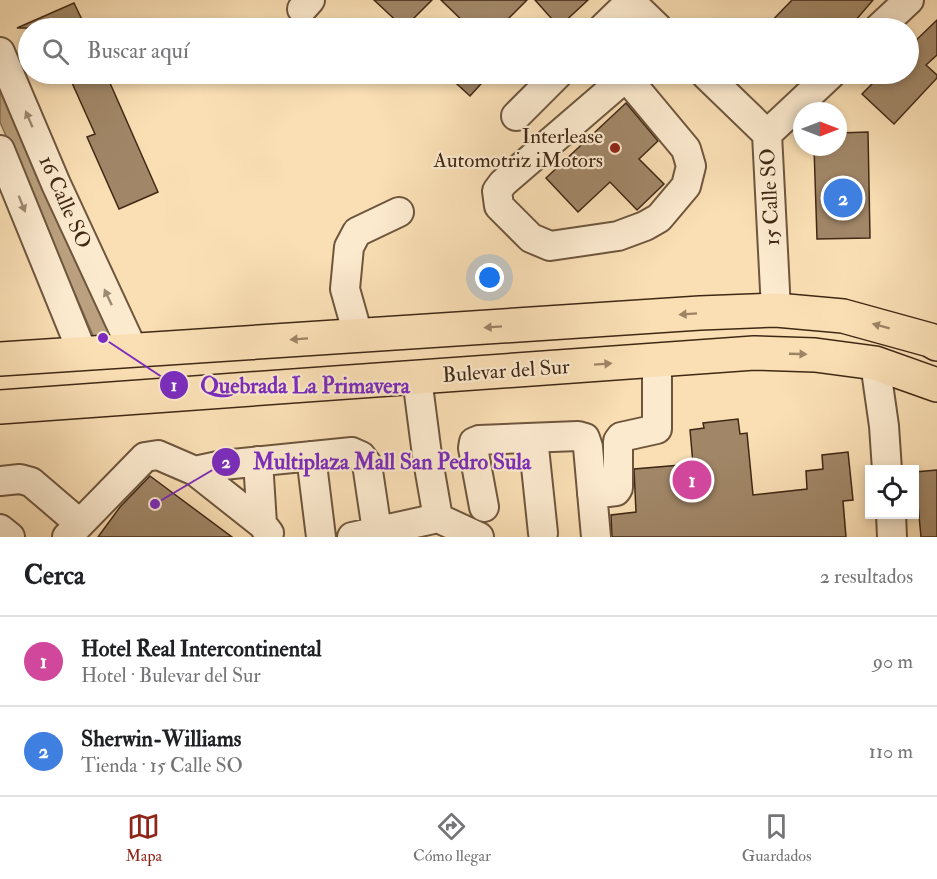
<!DOCTYPE html>
<html lang="es">
<head>
<meta charset="utf-8">
<style>
	:root { --surface:#fff; --page:#f6f6f6; --text:#202124; --muted:#757577; --line:#e0e0e0; --accent:#8f2418 }
	body { margin:0; font-family:"IM FELL Double Pica",serif; background:var(--page); color:var(--text) }
	.controls { position:absolute; right:18px; bottom:18px; display:grid; overflow:hidden; border-radius:0px; box-shadow:0 3px 9px #0003 }
	.controls button { width:54px; height:54px; display:grid; place-items:center; padding:0; border:0; border-bottom:2px solid var(--line); background:var(--surface); color:var(--text); font:30px sans-serif }
	.compass { position:absolute; left:793px; top:102px; width:54px; height:54px; border-radius:50%; background:var(--surface); box-shadow:0 3px 9px #0003; rotate:90deg }
	.you { position:absolute; left:490px; top:278px; width:21px; height:21px; margin:-15px; border:4px solid #fff; border-radius:50%; background:#1a73e8; box-shadow:0 0 0 9px #1a73e833 }
	.badge { display:grid; place-items:center; width:39px; height:39px; border-radius:50%; background:var(--accent); color:#fff; font-size:20px; font-weight:700 }
	.pin { position:absolute; translate:-50% -50%; border:3px solid #fff; box-shadow:0 2px 6px #0006 }
	.list { margin:0; padding:0; list-style:none }
	h2 { display:flex; justify-content:space-between; align-items:center; height:78px; margin:0; padding:0 24px; font-size:26px }
	h2 small { font-size:20px; font-weight:400; color:var(--muted) }
	.list li { display:grid; grid-template-columns:39px 1fr auto; gap:18px; align-items:center; box-sizing:border-box; height:90px; padding:0 24px; border-top:2px solid var(--line) }
	.list b { display:block; font-size:22px; white-space:nowrap }
	.list p { margin:0; font-size:20px; white-space:nowrap; color:var(--muted) }
	.list em { font-size:20px; font-style:normal; color:var(--muted) }
	.icon { flex:none; width:33px; height:33px; fill:none; stroke:currentColor; stroke-width:2; stroke-linecap:round; stroke-linejoin:round }
	.map { position:relative; flex:none; width:937px; height:537px; overflow:hidden }
	.search { position:absolute; background:var(--surface); box-shadow:0 3px 9px #0003; left:18px; right:18px; top:18px; height:66px; display:flex; align-items:center; gap:15px; box-sizing:border-box; padding:0 21px; border-radius:33px; color:var(--muted); font-size:22px }
	.sheet { height:258px; background:var(--surface) }
	nav { display:flex; justify-content:space-around; align-items:center; box-sizing:border-box; height:84px; border-top:2px solid var(--line); background:var(--surface); font-size:16px; color:var(--muted) }
	nav a { display:grid; justify-items:center; gap:3px }
	nav .on { color:var(--accent) }
	.map>svg:first-child { display:block }
	.water { fill:#bba17f; stroke:#8a7155; stroke-width:1.5 }
	.building { fill:#a18768; stroke:#402815; stroke-width:1.5 }
	.lines { fill:none; stroke-linecap:round; stroke-linejoin:round }
	.minor-casing { stroke:#6e563d; stroke-width:32 }
	.highway-casing { stroke:#402815; stroke-width:36 }
	.minor { stroke:#fceacf; stroke-width:28 }
	.highway { stroke:#fadfb5; stroke-width:33 }
	.oneway { fill:#9e8972 }
	.oneway2 { fill:#9d8465 }
	.poi-dot { fill:#8f2418; stroke:#fceacf; stroke-width:2 }
	.labels { text-anchor:middle; dominant-baseline:central; stroke-width:4.5; stroke-linejoin:round; paint-order:stroke }
	.poi-label { font-size:21px; fill:#402815; stroke:#fceacf; text-anchor:end }
	.street-label { font-size:21px; fill:#402815; stroke:#fceacf }
	.leader { fill:none; stroke:#7b2cbf; stroke-width:2 }
	.callout-dot { fill:#7b2cbf; stroke:#fceacf; stroke-width:2 }
	.mark-label { font-size:18px; text-anchor:middle; font-weight:bold; fill:#fff }
	.callout-label { font-size:22px; text-anchor:middle; font-weight:bold; fill:#7b2cbf; stroke:#fceacf; stroke-width:4.5; stroke-linejoin:round; paint-order:stroke }
</style>
</head>
<body>
<div class="map">
<svg width="937" height="537" viewBox="0 0 937 537">
	<rect width="100%" height="100%" fill="#fadfb5"/>
	<filter id="stains"><feTurbulence type="fractalNoise" baseFrequency=".00333" numOctaves="4"/><feColorMatrix values="0 0 0 0 .2 0 0 0 0 .09 0 0 0 0 .02 0 0 0 .5 -.17"/></filter>
	<radialGradient id="worn" r=".72"><stop offset=".6" stop-color="#630" stop-opacity="0"/><stop offset="1" stop-color="#630" stop-opacity=".3"/></radialGradient>
	<path class="water" d="M0,88l112,251 -16,3 -96,-220z"/>
	<path class="building" d="M374,0h58l-28,28z
		M441,0h86l-21,21 8,7h-44z
		M535,0h53l-29,27z
		M792,0h81l-24,28h-84z
		M74,3l12,25h-69z
		M937,20v35l-11,10 11,10v3l-43,46 -32,-30 20,-20h27v-27z
		M68,74h38l52,118 -39,17 -32,-72 8,-3z
		M446,74h44l-20,22z
		M626,103l32,38 -19,18 25,25 -27,26 -27,-28 -32,30 -32,-34z
		M868,132l2,106 -53,1 -3,-92h24v-14z
		M738,419l2,15 7,-1 6,62 54,-6 -1,-18 17,-2 -1,-14 26,-3 5,48 -10,1 3,36h-234l-1,-22 25,-3 -2,-43 59,-5 -3,-34 14,-2 -1,-5z
		M937,470v67h-16l-6,-65z
		M150,476l82,61h-134l22,-30z"/>
	<g class="lines">
		<defs>
			<path id="minor" d="M629,0l29,28
				M302,9l8,-9
				M603,28l29,-28
				M879,28l30,-28
				M0,52l56,132 77,166
				M705,74l62,60 9,176
				M626,77l60,72 5,17 -5,20 -27,32 -14,8 -27,10 -68,10 -19,-8 -32,-32 -2,-15 6,-8 123,-106 4,-3
				M516,116l42,-42
				M767,134l64,-60
				M0,150l83,204
				M358,335l-13,-46 4,-42 8,-15 42,-20
				M875,363l9,63 3,44
				M417,378l10,77 11,63 41,19
				M533,438l10,95
				M311,456l10,81
				M258,461l4,63 7,9
				M195,471l28,-6 129,-13 9,4 6,8 10,67
				M0,481l20,-2 11,3 48,41
				M592,494l24,-3 2,-3v-47l3,-4 36,-8v-69
				M484,507l-11,-59 1,-6 5,-2 99,-4 7,2 3,9 8,90
				M891,514l1,23
				M0,529l10,8
				M67,537l78,-80 13,-2 37,16 67,53
				M352,537l86,-19"/>
			<path id="highway" d="M0,359l700,-46 76,-3 67,6 87,24 7,4
				M0,407l754,-54 61,2 60,8 62,22"/>
		</defs>
		<use href="#minor" class="minor-casing"/>
		<use href="#highway" class="highway-casing"/>
		<use href="#minor" class="minor"/>
		<use href="#highway" class="highway"/>
	</g>
	<defs><path id="oneway-solid" d="M-6-.8H1V-3.2L6.5 0L1 3.2V.8H-6Z" transform="scale(1.5)"/></defs>
	<g class="oneway">
		<use href="#oneway-solid" transform="translate(29 119) rotate(-113)"/>
		<use href="#oneway-solid" transform="translate(22 204) rotate(68)"/>
		<use href="#oneway-solid" transform="translate(108 297) rotate(-115)"/>
	</g>
	<g class="oneway2">
		<use href="#oneway-solid" transform="translate(688 314) rotate(176)"/>
		<use href="#oneway-solid" transform="translate(881 326) rotate(-165)"/>
		<use href="#oneway-solid" transform="translate(493 327) rotate(176)"/>
		<use href="#oneway-solid" transform="translate(299 339) rotate(176)"/>
		<use href="#oneway-solid" transform="translate(798 354) rotate(2)"/>
		<use href="#oneway-solid" transform="translate(603 364) rotate(-4)"/>
	</g>
	<circle class="poi-dot" cx="615" cy="148" r="6"/>
	<g class="labels">
		<g class="poi-label">
			<text x="603" y="136">Interlease<tspan x="603" dy="24">Automotriz iMotors</tspan></text>
		</g>
		<g class="street-label">
			<text transform="translate(770 197) rotate(-93)">15 Calle SO</text>
			<text transform="translate(65 202) rotate(66)">16 Calle SO</text>
			<text transform="translate(506 371) rotate(-4)">Bulevar del Sur</text>
		</g>
	</g>
	<path class="leader" d="M103 338L174 385M155 504L226 462"/>
	<g class="callout-dot">
		<circle cx="103" cy="338" r="6"/>
		<circle cx="155" cy="504" r="6"/>
		<circle cx="174" cy="385" r="15"/>
		<circle cx="226" cy="462" r="15"/>
	</g>
	<g class="mark-label">
		<text x="174" y="391">1</text>
		<text x="226" y="468">2</text>
	</g>
	<g class="callout-label">
		<text x="305" y="393">Quebrada La Primavera</text>
		<text x="392" y="469">Multiplaza Mall San Pedro Sula</text>
	</g>
	<rect width="100%" height="100%" filter="url(#stains)"/>
	<rect width="100%" height="100%" fill="url(#worn)"/>
</svg>
<div class="controls">
<button><svg class="icon" aria-label="locate" viewBox="0 0 24 24"><circle cx="12" cy="12" r="6"/><path d="M12 2v4M12 18v4M2 12h4M18 12h4"/></svg></button>
</div>
<svg class="compass" viewBox="-18 -18 36 36"><path d="M0-13l5 13h-10z" fill="#e53935"/><path d="M0 13l5-13h-10z" fill="#757577"/></svg>
<div class="you"></div>
<div class="pin badge" style="left:692px;top:480px;background:#d1479c">1</div>
<div class="pin badge" style="left:843px;top:198px;background:#3f7fe0">2</div>
<div class="search"><svg class="icon" aria-label="search" viewBox="0 0 24 24"><circle cx="10" cy="10" r="6"/><path d="M15 15l6 6"/></svg>Buscar aquí</div>
</div>
<section class="sheet">
<h2>Cerca<small>2 resultados</small></h2>
<ul class="list">
<li><span class="badge" style="background:#d1479c">1</span><div><b>Hotel Real Intercontinental</b><p>Hotel · Bulevar del Sur</p></div><em>90 m</em></li>
<li><span class="badge" style="background:#3f7fe0">2</span><div><b>Sherwin-Williams</b><p>Tienda · 15 Calle SO</p></div><em>110 m</em></li>
</ul>
</section>
<nav>
<a class="on"><svg class="icon" aria-label="map" viewBox="0 0 24 24"><path d="M3 6l6-2 6 2 6-2v14l-6 2-6-2-6 2zM9 4v14M15 6v14"/></svg>Mapa</a>
<a><svg class="icon" aria-label="directions" viewBox="0 0 24 24"><path d="M12 3l9 9-9 9-9-9zM9 14v-3h6M13 9l2 2-2 2"/></svg>Cómo llegar</a>
<a><svg class="icon" aria-label="saved" viewBox="0 0 24 24"><path d="M7 4h10v16l-5-4-5 4z"/></svg>Guardados</a>
</nav>
</body>
</html>
